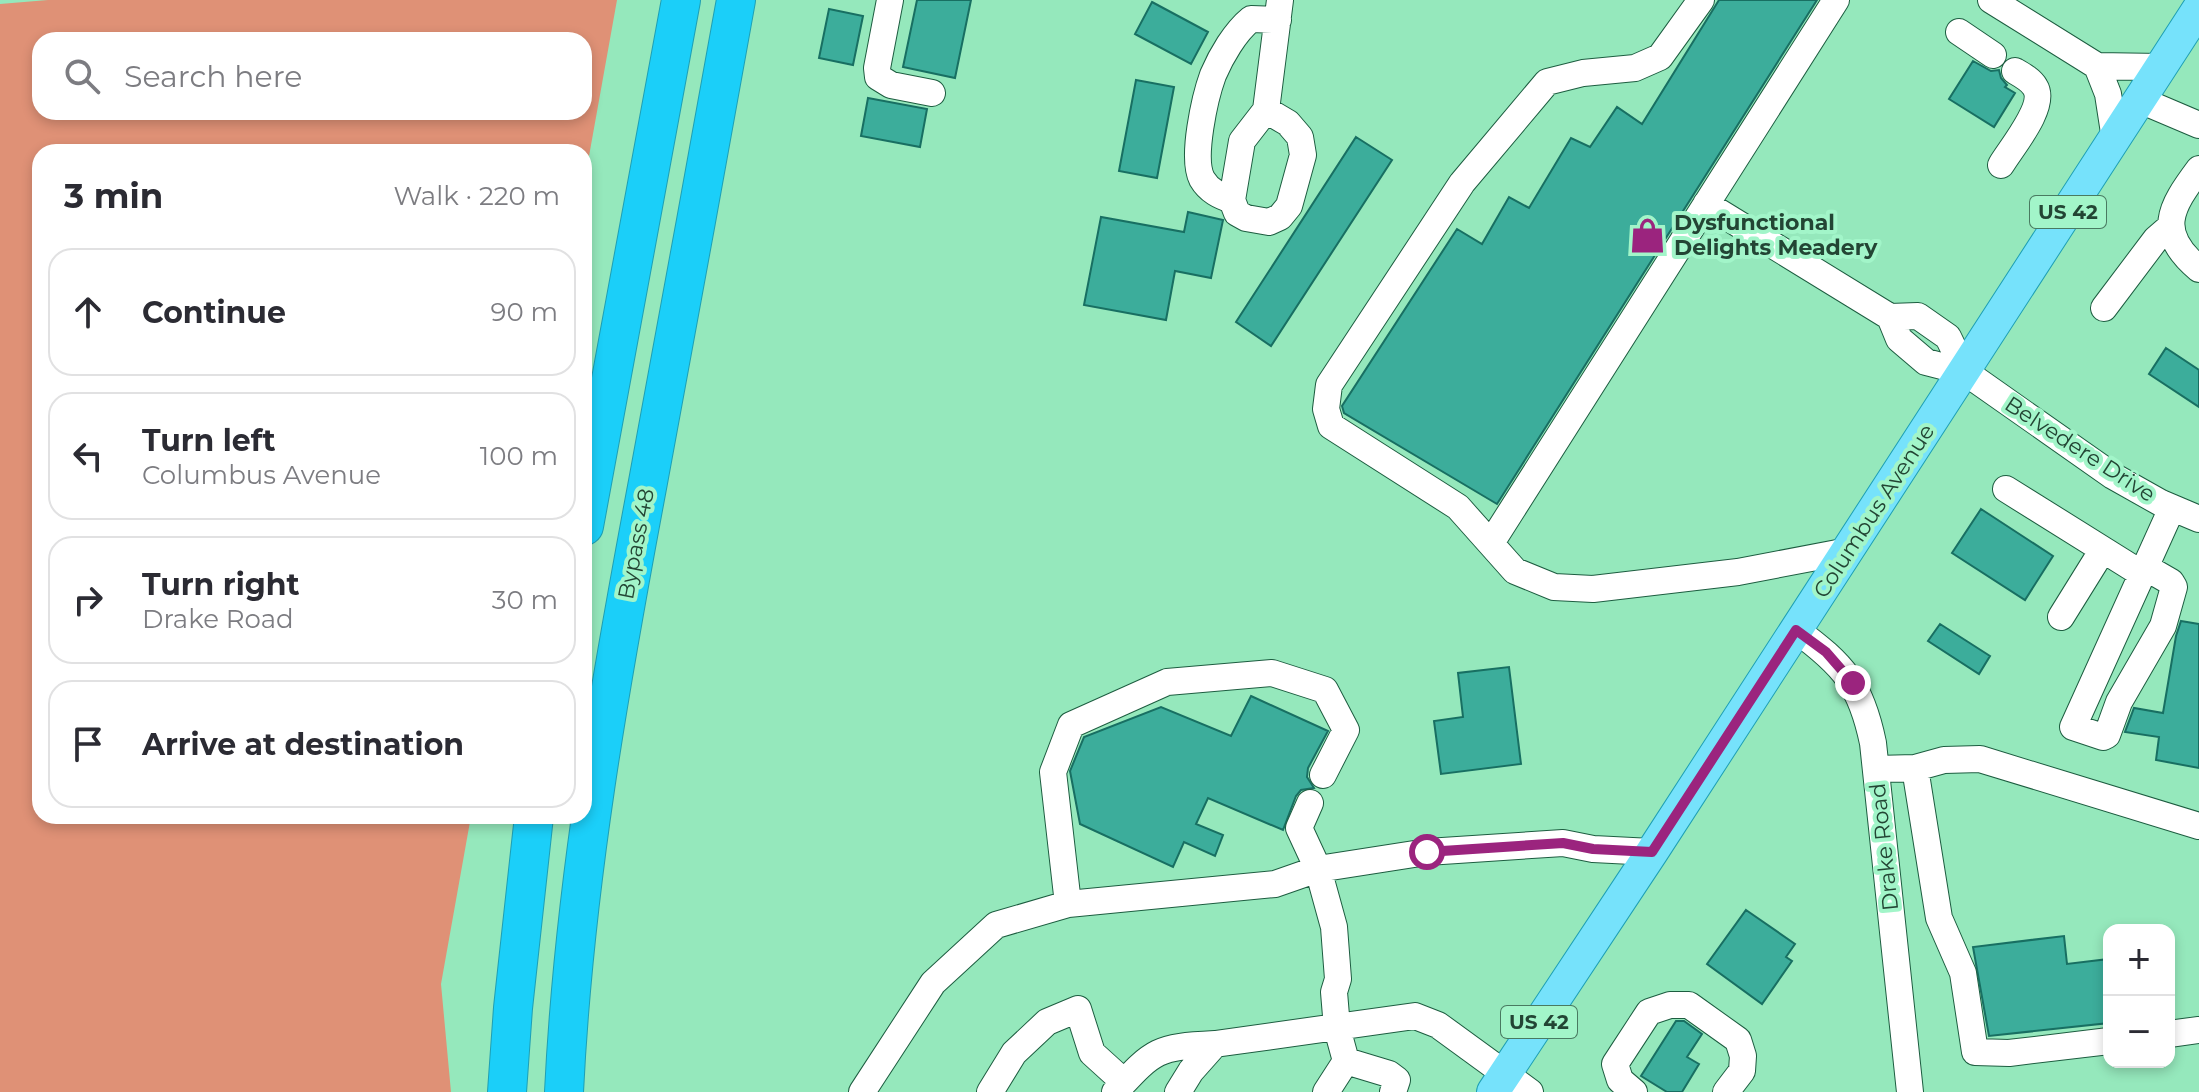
<!DOCTYPE html>
<html lang="en">
<head>
<meta charset="utf-8">
<style>
	:root { --surface:#fff; --page:#f7f7f7; --text:#2b2b33; --muted:#7c7c81; --line:#e1e1e2 }
	body { margin:0; font-family:Montserrat,sans-serif; background:var(--page); color:var(--text) }
	.controls { position:absolute; right:24px; bottom:24px; display:grid; overflow:hidden; border-radius:16px; box-shadow:0 4px 12px #0003 }
	.controls button { width:72px; height:72px; display:grid; place-items:center; padding:0; border:0; border-bottom:2px solid var(--line); background:var(--surface); color:var(--text); font:40px sans-serif }
	.stop { position:absolute; width:24px; height:24px; margin:-18px; border:6px solid #9b247e; border-radius:50%; background:#fff }
	.stop.end { background:#9b247e; border-color:#fff; box-shadow:0 2px 8px #0008 }
	.list { margin:0; padding:0; list-style:none }
	h2 { display:flex; justify-content:space-between; align-items:center; height:104px; margin:0; padding:0 32px; font-size:34px }
	h2 small { font-size:26px; font-weight:400; color:var(--muted) }
	.list li { display:grid; grid-template-columns:52px 1fr auto; gap:24px; align-items:center; box-sizing:border-box; height:128px; margin:0 16px 16px; padding:0 16px; border:2px solid var(--line); border-radius:24px }
	.list b { display:block; font-size:30px; white-space:nowrap }
	.list p { margin:0; font-size:26px; white-space:nowrap; color:var(--muted) }
	.list em { font-size:26px; font-style:normal; color:var(--muted) }
	.icon { flex:none; width:44px; height:44px; fill:none; stroke:currentColor; stroke-width:2; stroke-linecap:round; stroke-linejoin:round }
	.map { position:relative; flex:none; width:2199px; height:1092px; overflow:hidden }
	.search { position:absolute; background:var(--surface); box-shadow:0 4px 12px #0003; left:32px; top:32px; width:560px; height:88px; display:flex; align-items:center; gap:20px; box-sizing:border-box; padding:0 28px; border-radius:24px; color:var(--muted); font-size:30px }
	.panel { position:absolute; background:var(--surface); box-shadow:0 4px 12px #0003; left:32px; top:144px; width:560px; height:680px; border-radius:24px }
	.map>svg:first-child { display:block }
	.green { fill:#df9176; fill-rule:evenodd }
	.building { fill:#3cad9b; stroke:#186f62; stroke-width:2 }
	.lines { fill:none; stroke-linecap:round; stroke-linejoin:round }
	.minor-casing { stroke:#1d5d40; stroke-width:28 }
	.major-casing { stroke:#1e9fb4; stroke-width:34 }
	.highway-casing { stroke:#1e9fb4; stroke-width:40 }
	.minor { stroke:#fff; stroke-width:26 }
	.major { stroke:#76e2fb; stroke-width:32 }
	.highway { stroke:#1bcff9; stroke-width:38 }
	.route { stroke:#9b247e; stroke-width:10 }
	.labels { text-anchor:middle; dominant-baseline:central; stroke-width:8; stroke-linejoin:round; paint-order:stroke }
	.shield { fill:#a2f5c9; stroke:#497a61; stroke-width:2 }
	.shield-label { font-size:20px; font-weight:bold; fill:#234534 }
	.poi-label { font-size:22px; font-weight:bold; fill:#234534; stroke:#a2f5c9; text-anchor:start }
	.street-label { font-size:22px; fill:#234534; stroke:#a2f5c9 }
</style>
</head>
<body>
<div class="map">
<svg width="2199" height="1092" viewBox="0 0 2199 1092">
	<rect width="100%" height="100%" fill="#95e8bc"/>
	<path class="green" d="M48,0h569l-33,184v-32h-544v664h431l-30,168 10,108h-451v-1088zM40,40h544v72h-544z"/>
	<path class="building" d="M917,0h54l-16,78 -52,-11z
		M1719,0h98l-320,504 -153,-91 -2,-7 115,-177 25,15 27,-47 20,11 42,-70 19,9 27,-40 25,17z
		M1152,2l56,30 -17,32 -56,-30z
		M829,9l34,7 -10,49 -34,-7z
		M1973,61l18,10 8,-1 2,8 6,7 -2,2 10,6 -21,34 -45,-28z
		M1136,80l38,7 -17,91 -38,-7z
		M868,98l59,11 -7,38 -59,-11z
		M1356,137l36,23 -121,186 -35,-24z
		M1188,212l35,8 -12,58 -36,-7 -9,49 -82,-15 17,-88 83,15z
		M2166,348l33,22v37l-50,-33z
		M1981,509l72,47 -28,44 -73,-47z
		M2181,621l18,3v144l-43,-8 3,-23 -34,-5 9,-24 29,5 13,-77z
		M1940,624l50,32 -11,18 -51,-33z
		M1509,667l12,97 -80,10 -7,-53 29,-4 -5,-44z
		M1251,696l77,35 -20,37 -1,9 7,11 -13,2 -5,6 -13,34 -75,-32 -12,26 27,11 -8,21 -31,-14 -11,25 -93,-43 -10,-53 14,-34 77,-30 70,29z
		M1746,910l49,34 -9,13 6,4 -30,43 -55,-40z
		M2064,936l3,28 42,-5v64l-120,13 -16,-89z
		M1676,1021h8l18,13 -15,23 12,7 -17,28h-15l-26,-16z"/>
	<g class="lines">
		<defs>
			<path id="minor" d="M890,0l-13,68 1,9 13,8 41,8
				M1701,0l-41,57 -25,11 -52,5 -36,9 -85,101 -133,202 -3,24 5,17 127,81 57,64 39,16 39,2 145,-17 110,-21
				M1991,0l106,66 64,1
				M1959,32l34,23
				M2097,66l11,28 7,45
				M2140,100l59,25
				M1266,110l22,13 12,14 3,18 -14,51 -9,11 -11,5 -23,-4 -9,-5 -5,-13 10,-59 24,-31 14,-110
				M2001,165c10,-17 46,-59 34,-78 -4,-7 -13,-12 -20,-16
				M2199,169c-29,39 -44,63 0,100
				M1232,200c-12,-4 -23,-9 -30,-21 -11,-21 3,-82 11,-104 8,-19 22,-43 38,-56l27,1
				M1706,204l184,113 28,-1 30,21 17,35
				M2104,308l52,-69 15,-13
				M1890,317l9,22 27,23 39,10 148,104 48,27 38,16
				M2006,489l136,85
				M1491,543l345,-543
				M2145,567l26,15 3,5 -11,39 -44,76 -12,33 -4,2 -30,-10 99,-219
				M2061,617l41,-66
				M1796,630c48,35 65,55 77,113l37,349
				M1915,768l24,150 24,55 12,79 34,1 100,-12
				M1876,769l39,-1 29,-8 36,-1 219,67
				M1310,803l-11,25 19,41 16,58 4,52 -4,13 3,36 9,33 43,13 8,6 -4,12
				M1068,904l-15,-132 18,-47 96,-43 105,-9 53,17 21,40 -23,45
				M2169,1034l30,-4
				M862,1092l71,-109 63,-58 72,-21 207,-20 43,-15 109,-17 136,-9 30,6 59,3
				M990,1092l24,-39 33,-31 31,-13 14,44 32,29
				M1115,1092c39,-42 41,-45 100,-48
				M1178,1092l13,-21 24,-27 200,-28 23,9 92,67
				M1326,1092l20,-31
				M1634,1092l-14,-12 -5,-16 34,-52 21,-7h19l49,35 5,16 -1,15 -16,21"/>
			<path id="major" d="M1493,1092l159,-240 547,-844"/>
			<path id="highway" d="M584,526l97,-526
				M507,1092l6,-84 21,-192
				M564,1092c10,-206 46,-408 84,-610 30,-161 59,-321 88,-482"/>
		</defs>
		<use href="#minor" class="minor-casing"/>
		<use href="#major" class="major-casing"/>
		<use href="#highway" class="highway-casing"/>
		<use href="#minor" class="minor"/>
		<use href="#major" class="major"/>
		<use href="#highway" class="highway"/>
	</g>
	<g class="lines">
		<path class="route" d="M1427,852l136,-9 30,6 59,3 144,-222 30,22 27,31"/>
	</g>
	<defs>
		<symbol id="shop-bare" viewBox="-9 -9 18 18"><path d="M-5-2.5h2.3a2.7 3.5 0 0 1 5.4 0H5L5.5 6h-11ZM-1.5-2.5h3a1.5 2.3 0 0 0-3 0Z" fill="#9b247e" stroke="#a2f5c9" stroke-width="2.5" paint-order="stroke"/></symbol>
	</defs>
	<g fill-rule="evenodd">
		<use href="#shop-bare" x="1622" y="210" width="51" height="51"/>
	</g>
	<g class="labels">
		<g class="shield">
			<rect x="2030" y="196" width="76" height="32" rx="6"/>
			<rect x="1501" y="1006" width="76" height="32" rx="6"/>
		</g>
		<g class="shield-label">
			<text x="2068" y="212">US 42</text>
			<text x="1539" y="1022">US 42</text>
		</g>
		<g class="poi-label">
			<text x="1674" y="222">Dysfunctional<tspan x="1674" dy="25">Delights Meadery</tspan></text>
		</g>
		<g class="street-label">
			<text transform="translate(2080 449) rotate(33)">Belvedere Drive</text>
			<text transform="translate(1874 511) rotate(-57)">Columbus Avenue</text>
			<text transform="translate(636 544) rotate(-79)">Bypass 48</text>
			<text transform="translate(1884 847) rotate(-96)">Drake Road</text>
		</g>
	</g>
</svg>
<div class="controls">
<button>+</button>
<button>−</button>
</div>
<div class="stop" style="left:1427px;top:852px"></div>
<div class="stop end" style="left:1853px;top:683px"></div>
<div class="search"><svg class="icon" aria-label="search" viewBox="0 0 24 24"><circle cx="10" cy="10" r="6"/><path d="M15 15l6 6"/></svg>Search here</div>
<section class="panel">
<h2>3 min<small>Walk · 220 m</small></h2>
<ul class="list">
<li><svg class="icon" aria-label="ahead" viewBox="0 0 24 24"><path d="M12 20V5M6 11l6-6 6 6"/></svg><div><b>Continue</b></div><em>90 m</em></li>
<li><svg class="icon" aria-label="left" viewBox="0 0 24 24"><path d="M17 20v-9H6M10 6l-5 5 5 5"/></svg><div><b>Turn left</b><p>Columbus Avenue</p></div><em>100 m</em></li>
<li><svg class="icon" aria-label="right" viewBox="0 0 24 24"><path d="M7 20v-9h11M14 6l5 5-5 5"/></svg><div><b>Turn right</b><p>Drake Road</p></div><em>30 m</em></li>
<li><svg class="icon" aria-label="arrive" viewBox="0 0 24 24"><path d="M6 21V4h12l-3 4 3 4H6"/></svg><div><b>Arrive at destination</b></div></li>
</ul>
</section>
</div>
</body>
</html>
